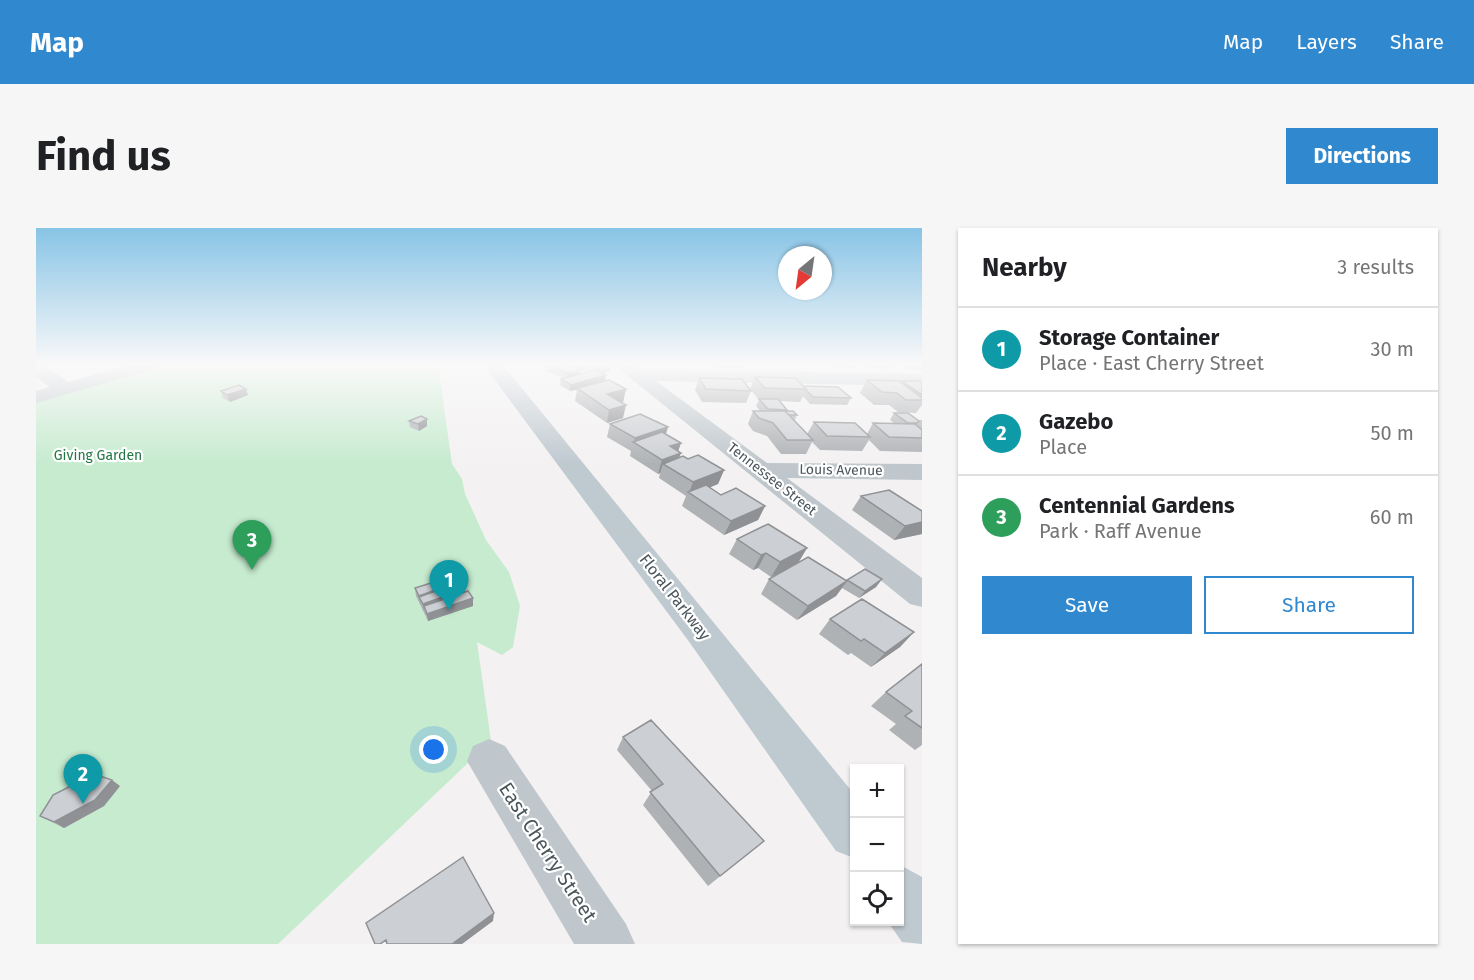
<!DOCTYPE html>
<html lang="en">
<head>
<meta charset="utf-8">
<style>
	:root { --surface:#fff; --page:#f6f6f6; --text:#202124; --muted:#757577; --line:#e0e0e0; --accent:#3088cf }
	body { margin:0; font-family:"Fira Sans",sans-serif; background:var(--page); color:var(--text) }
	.controls { position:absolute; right:18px; bottom:18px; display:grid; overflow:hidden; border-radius:0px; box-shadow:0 2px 4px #0004 }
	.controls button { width:54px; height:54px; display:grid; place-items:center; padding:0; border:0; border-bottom:2px solid var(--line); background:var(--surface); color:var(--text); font:30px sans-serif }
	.compass { position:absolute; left:742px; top:18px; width:54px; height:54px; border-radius:50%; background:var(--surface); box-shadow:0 2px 4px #0004; rotate:209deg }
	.you { position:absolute; left:398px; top:522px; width:21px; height:21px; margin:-15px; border:4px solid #fff; border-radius:50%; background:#1a73e8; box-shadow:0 0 0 9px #1a73e833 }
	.badge { display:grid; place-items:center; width:39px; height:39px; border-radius:50%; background:var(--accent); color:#fff; font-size:20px; font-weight:700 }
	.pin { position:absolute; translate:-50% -50px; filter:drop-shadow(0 2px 3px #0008) }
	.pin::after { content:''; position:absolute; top:32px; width:21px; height:18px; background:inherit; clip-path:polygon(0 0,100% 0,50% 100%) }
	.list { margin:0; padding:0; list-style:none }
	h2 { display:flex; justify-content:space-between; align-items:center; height:78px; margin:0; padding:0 24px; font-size:26px }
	h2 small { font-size:20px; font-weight:400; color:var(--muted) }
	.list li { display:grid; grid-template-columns:39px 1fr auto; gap:18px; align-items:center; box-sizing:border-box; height:84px; padding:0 24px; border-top:2px solid var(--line) }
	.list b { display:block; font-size:22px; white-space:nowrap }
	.list p { margin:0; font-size:20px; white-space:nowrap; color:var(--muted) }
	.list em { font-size:20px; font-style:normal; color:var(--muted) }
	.actions { display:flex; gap:12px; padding:18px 24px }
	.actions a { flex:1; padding:14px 0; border:2px solid var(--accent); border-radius:0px; text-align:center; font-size:21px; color:var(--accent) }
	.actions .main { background:var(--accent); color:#fff }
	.icon { flex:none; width:33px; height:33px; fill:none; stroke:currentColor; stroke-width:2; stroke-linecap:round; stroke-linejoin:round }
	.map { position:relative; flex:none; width:886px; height:716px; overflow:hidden; border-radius:0px }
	header { display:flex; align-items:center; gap:36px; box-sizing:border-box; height:84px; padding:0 30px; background:var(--accent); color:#fff }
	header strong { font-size:28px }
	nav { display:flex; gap:33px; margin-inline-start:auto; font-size:21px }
	.intro { display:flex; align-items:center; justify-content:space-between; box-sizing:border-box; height:144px; padding:0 36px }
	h1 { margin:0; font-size:42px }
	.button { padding:15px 27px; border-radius:0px; background:var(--accent); color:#fff; font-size:21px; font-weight:700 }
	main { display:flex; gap:36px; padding:0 36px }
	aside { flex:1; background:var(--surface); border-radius:0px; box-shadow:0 2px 4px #0004 }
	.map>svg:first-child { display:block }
	.green { fill:#c6ebcf }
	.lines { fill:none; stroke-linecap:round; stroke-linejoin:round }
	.street { fill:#bfc7cc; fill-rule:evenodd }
	.secondary { fill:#bfc9d0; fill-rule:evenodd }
	.wall { fill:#afb2b5 }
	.shaded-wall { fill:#8f9194 }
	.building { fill:#cccfd3; stroke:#8f9194; stroke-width:1.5 }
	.labels { text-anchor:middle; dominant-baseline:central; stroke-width:4.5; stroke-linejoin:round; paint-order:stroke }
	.far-park-label { font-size:14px; fill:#237643; stroke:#fff }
	.far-street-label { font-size:14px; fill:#4b565c; stroke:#fff }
	.street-label { font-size:16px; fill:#4b565c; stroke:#fff }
	.near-street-label { font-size:20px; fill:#4b565c; stroke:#fff }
</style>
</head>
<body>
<header>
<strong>Map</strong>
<nav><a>Map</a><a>Layers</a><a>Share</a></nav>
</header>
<div class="intro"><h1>Find us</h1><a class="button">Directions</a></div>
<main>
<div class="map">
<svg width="886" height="716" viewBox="0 0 886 716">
	<rect width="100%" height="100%" fill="#f3f1f1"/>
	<path class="green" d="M123,136h279l14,100 10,15 3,15 21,46 23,32 11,34 -7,41 -11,8 -25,-13 14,99 -213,203h-242v-544z"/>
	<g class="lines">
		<path class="street" d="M0,136h6l26,18 64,-18h29l-3,4 -122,35v-12l14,-4 -14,-10z
			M577,136h21l7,5 281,5v12l-266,-5 111,82 155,1v16l-135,-2 135,100v29l-12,-3z
			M453,511l16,7 121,178 9,20h-61l-107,-183 6,-15z"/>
		<path class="secondary" d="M447,136h19l352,430v64l-18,-7 -146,-208z
			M864,637l22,12v67l-20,-2 -14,-20h12z"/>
	</g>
	<path class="wall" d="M552,136l22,7 -7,2 3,2 -1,6 21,8 -3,13h-2l2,16 -16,5 -32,-22 2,-11 -7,1 -10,-6 1,-6 4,-1 -19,-7 1,-6 39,5 -6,1 -1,3 11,-3 -3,-1z
		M678,136h29l-2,5 -23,-1z
		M789,136h34l-2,4 -29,-1z
		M827,136h30l-2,5 -23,-1z
		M862,136h24v6h-15z
		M719,149l48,9 48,12 -4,7 -37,-1 -7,-8 -3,6 -21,-1 8,9 -1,1 11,4 -3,6 13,13 7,-12 53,12 6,-11h21l-4,-3 4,-7 25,8 1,-1h2v32l-42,-1 -11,-11 -7,11 -42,-1 -8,-8 -6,12h-25l-14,-18 -14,-5 -5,-7 5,-13h7l-4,-5 3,-6 -9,-11z
		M663,150l52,13 -5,12 -44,-1 -7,-12z
		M831,152l34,3 1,-2 20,2v22l-6,8 -18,-1 -9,-7h-15l-14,-12z
		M210,161l2,6 -18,7 -7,-4 -2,-7z
		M391,191v7l-8,5 -9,-4 -1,-6z
		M574,196l56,10 15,9 -3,8 1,7 9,1 36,11 -6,14 -8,3 11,8 44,11 -7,14 -34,15 -42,-29 4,-10 -27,-18 1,-5 -2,1 -28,-18 1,-5 -24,-14z
		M825,268l61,15v23l-28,6 -42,-30z
		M701,311l70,9 -9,15 -27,14 -13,-9 -5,2 -24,-16z
		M733,351l78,2v-1l35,-1 -6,8 -17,11 -17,-10 -6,8 -39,24 -36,-26z
		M424,355l5,6v3l8,6v8l-45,15 -12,-25 -1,-8z
		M794,391l84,13 -14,15 -29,20 -20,-14 -3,2 -29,-21z
		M886,436v81l-7,5 -26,-20 7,-6 -25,-18 15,-14z
		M587,509l141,104 -56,45 -65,-81 9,-14 -35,-41z
		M84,558l-16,20 -40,22 -24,-12z"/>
	<path class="shaded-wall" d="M549,136h2l-1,6 -6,1 -1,4 -12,4 1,-6 7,-6z
		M575,137l-1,6 -13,4 1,-6z
		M570,147l-1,6 -35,10 1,-6z
		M210,161l2,6 -18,7 -3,-7z
		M590,161l-3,13 -18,5 2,-13z
		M590,177l-3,13 -16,5 2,-13z
		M391,191v7l-8,5 -1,-7z
		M632,199l-4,14 -30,2 1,-5z
		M645,215l-4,11 4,-1 -5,14 -13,-3 -3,9 -2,1 4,-14 8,-14z
		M688,242l-6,14 -26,11 -3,-2 4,-11z
		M729,278l-7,14 -34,15 7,-14z
		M886,294v12l-28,6 11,-14z
		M771,320l-9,15 -27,14 9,-15z
		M730,325l-8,15 -5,2 8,-15z
		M846,351l-6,8 -17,11 6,-7z
		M424,353v7l-41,9 1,6 -1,-7z
		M811,353l-11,15 -39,24 11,-14z
		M429,361v8l-41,9v5l-1,-7z
		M437,370v8l-45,15 -1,-7z
		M878,404l-14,15 -29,20 14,-14z
		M76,552l8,6 -16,20 -40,22 -10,-6z
		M458,685l-1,8 -31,23h-10z"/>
	<path class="building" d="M512,136h37l-10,3 5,2 -12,4 -21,-8z
		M553,136h20l2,1 -13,4z
		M559,142l11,5 -35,10 -10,-6z
		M719,149l40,1 11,11 -41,-1z
		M663,150l43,1 9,12 -45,-2z
		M573,152l17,9 -19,5 19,11 -17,5 -32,-22z
		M831,152l32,1 23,17v2h-16l-9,-7 -15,-1z
		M866,153h18l2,2v12z
		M203,157l7,4 -19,6 -6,-4z
		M767,158l35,1 13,11 -38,-1 -7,-7v-1z
		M723,171h19l9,11 -19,-1z
		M717,183h32l28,29h-26l-14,-17 -14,-5z
		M749,183h8l4,4h-8z
		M858,185h14l11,8 -2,2h-9z
		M604,186l28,13 -33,11 -25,-14z
		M385,188l6,3 -9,5 -9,-3z
		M778,194l41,1 15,14 -43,-1z
		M837,195l42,1 7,6v8l-33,-1z
		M626,204l19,11 -11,3 11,7 -19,7 -29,-18z
		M662,227l26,15 -31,12 -30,-18 20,-8 5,3z
		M670,257l15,10 15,-7 29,18 -34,15 -43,-29z
		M853,262l33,21v11l-17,4 -44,-30z
		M732,296l39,24 -27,14 -14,-9 -5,2 -24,-16z
		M772,329l39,24 -39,25 -39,-27z
		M829,341l17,10 -17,12 -18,-11z
		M421,347l3,6 -41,15 -4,-8z
		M425,354l4,7 -42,15 -4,-7z
		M432,363l5,7 -46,16 -3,-8z
		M826,371l52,33 -29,21 -21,-14 -3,2 -31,-22z
		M886,436v64l-17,-12 7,-5 -26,-19z
		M615,492l113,121 -44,35 -70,-84 13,-8 -40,-47z
		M58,546l18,6 -17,20 -41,22 -14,-6 13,-21z
		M427,629l31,56 -42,31h-65l-1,-4 -6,4h-5l-9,-21z"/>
	<linearGradient id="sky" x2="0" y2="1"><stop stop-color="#88c4e6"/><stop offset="0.58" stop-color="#faf9f9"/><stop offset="1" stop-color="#faf9f9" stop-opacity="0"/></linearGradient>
	<rect width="886" height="236" fill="url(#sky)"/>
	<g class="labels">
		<g class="far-park-label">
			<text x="62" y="227">Giving Garden</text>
		</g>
		<g class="far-street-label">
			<text transform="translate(805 242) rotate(1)">Louis Avenue</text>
			<text transform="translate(736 251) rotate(38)">Tennessee Street</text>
		</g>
		<g class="street-label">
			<text transform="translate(639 369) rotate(52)">Floral Parkway</text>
		</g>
		<g class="near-street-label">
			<text transform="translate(512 624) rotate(57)">East Cherry Street</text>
		</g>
	</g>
</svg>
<div class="controls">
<button>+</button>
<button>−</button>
<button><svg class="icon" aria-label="locate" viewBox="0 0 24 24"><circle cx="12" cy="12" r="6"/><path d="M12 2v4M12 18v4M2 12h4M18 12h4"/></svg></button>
</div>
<svg class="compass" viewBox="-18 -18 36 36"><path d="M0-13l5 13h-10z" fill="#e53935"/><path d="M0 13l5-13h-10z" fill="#757577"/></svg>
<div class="you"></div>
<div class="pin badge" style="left:413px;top:382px;background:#0f9aa8">1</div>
<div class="pin badge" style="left:47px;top:576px;background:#0f9aa8">2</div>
<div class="pin badge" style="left:216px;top:342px;background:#2e9e5b">3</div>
</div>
<aside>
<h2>Nearby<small>3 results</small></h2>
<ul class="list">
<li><span class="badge" style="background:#0f9aa8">1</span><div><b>Storage Container</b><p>Place · East Cherry Street</p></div><em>30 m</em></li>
<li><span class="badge" style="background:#0f9aa8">2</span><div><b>Gazebo</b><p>Place</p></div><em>50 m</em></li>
<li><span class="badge" style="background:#2e9e5b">3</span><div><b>Centennial Gardens</b><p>Park · Raff Avenue</p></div><em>60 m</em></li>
</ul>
<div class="actions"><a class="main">Save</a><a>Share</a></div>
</aside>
</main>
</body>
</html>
